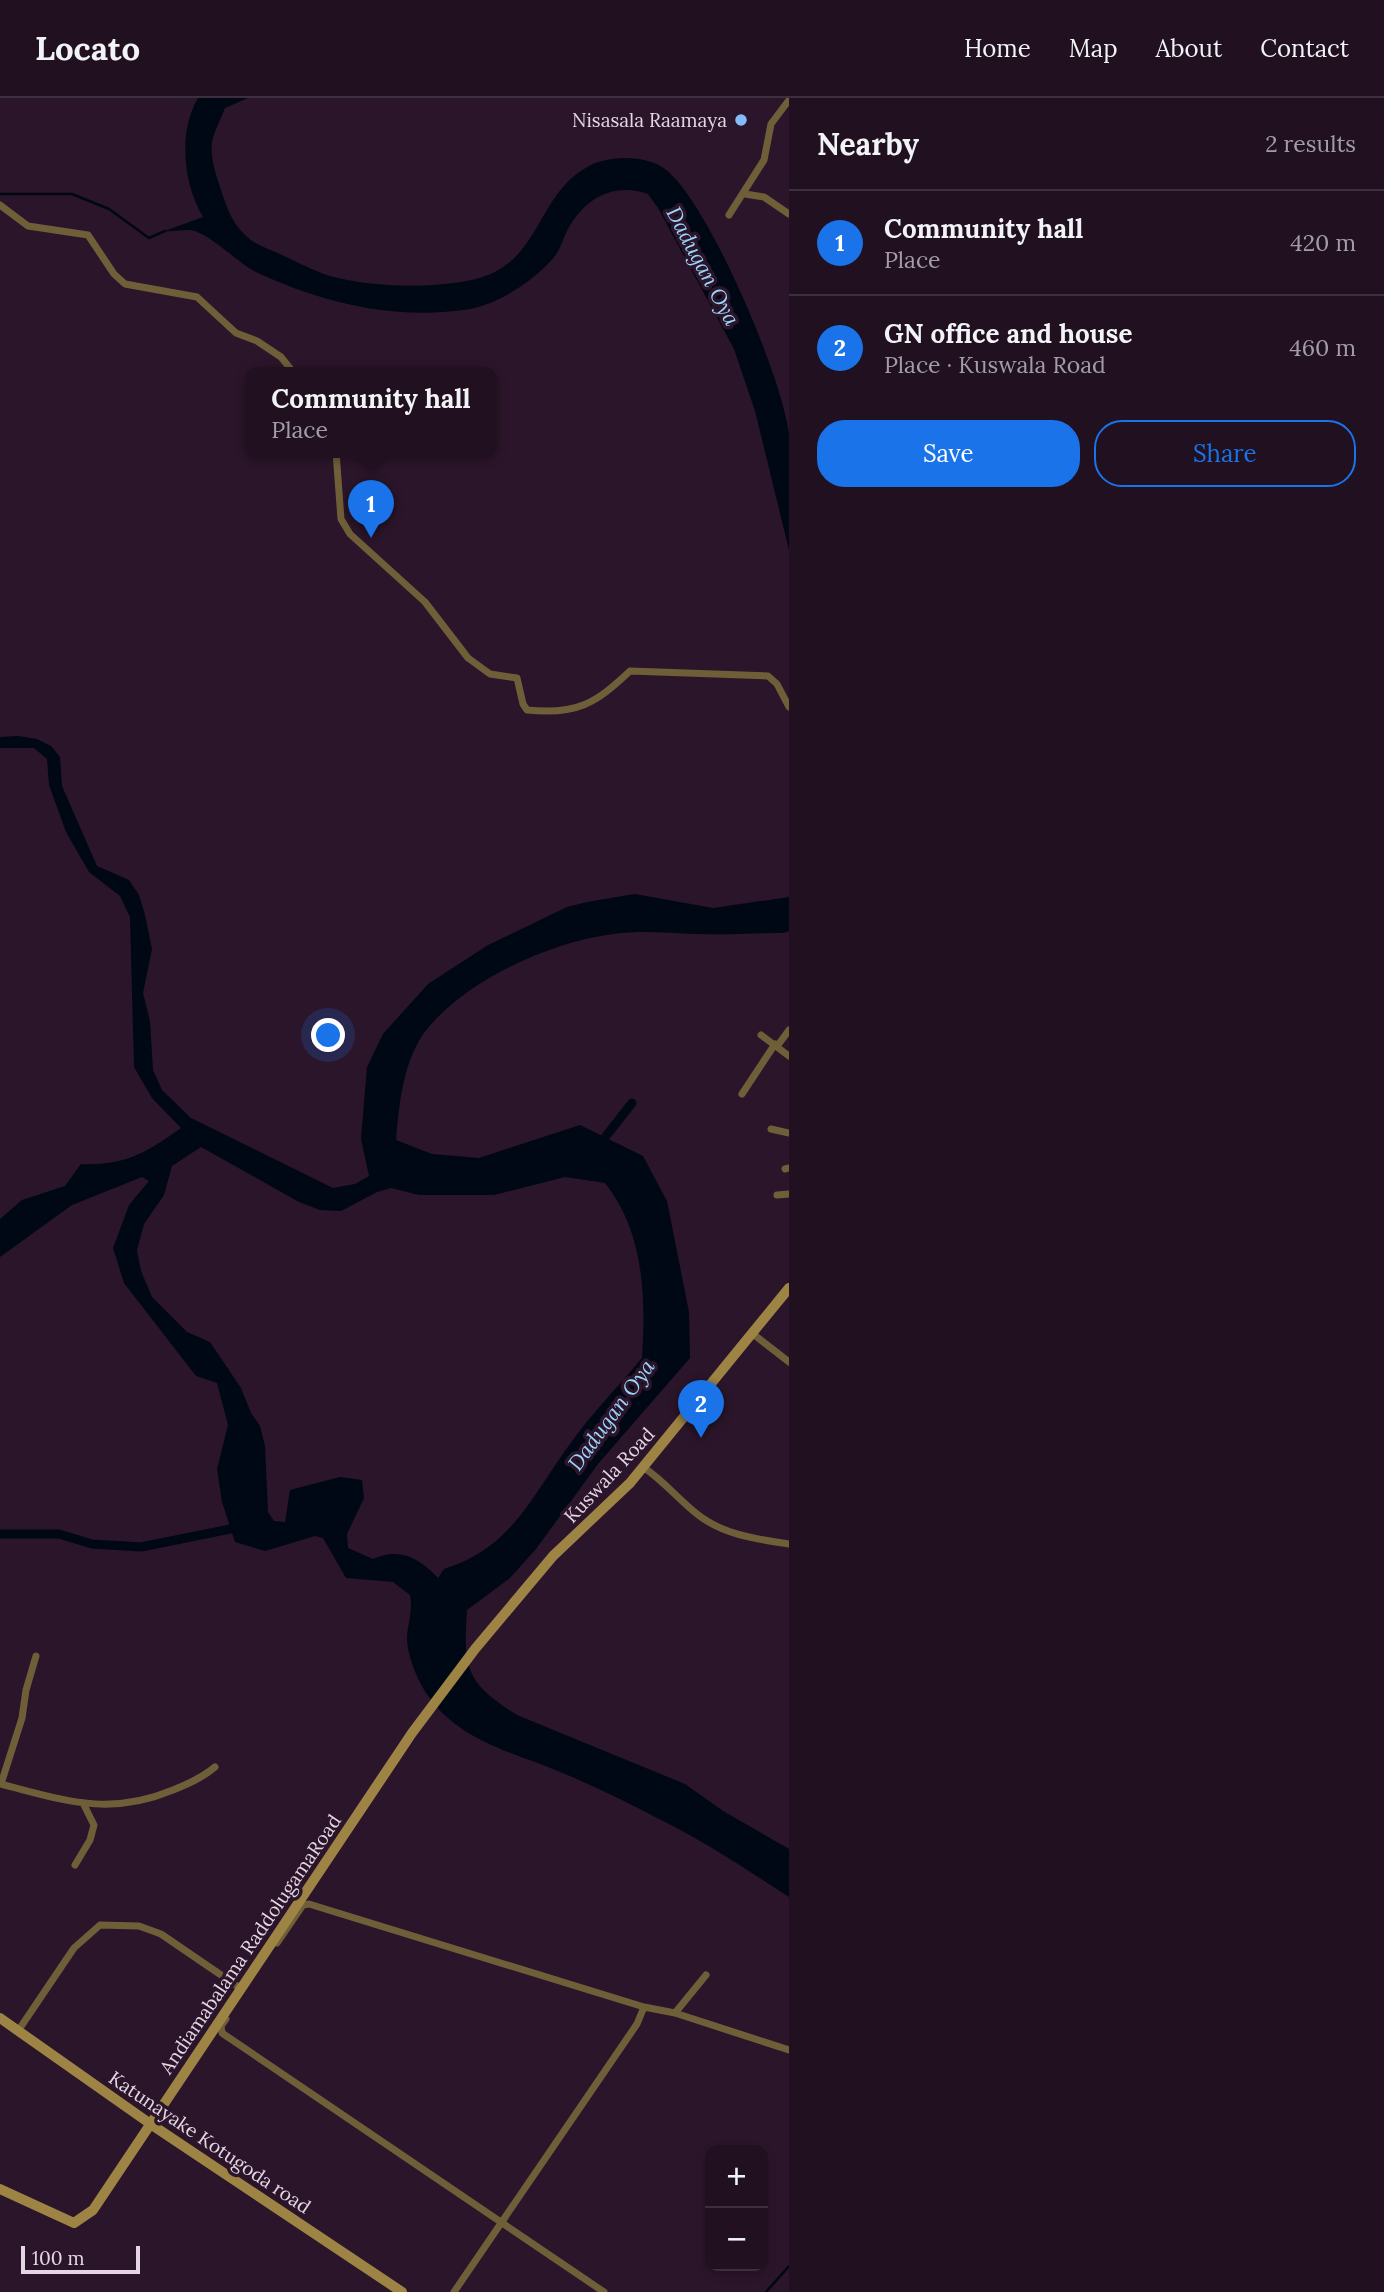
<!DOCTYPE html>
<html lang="en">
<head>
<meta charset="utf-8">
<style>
	:root { --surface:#201020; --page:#2d1e2d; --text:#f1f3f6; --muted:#a29da5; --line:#3d303e; --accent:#1a73e8 }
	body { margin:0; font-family:Lora,serif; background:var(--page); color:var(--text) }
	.controls { position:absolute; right:21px; bottom:21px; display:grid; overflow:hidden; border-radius:14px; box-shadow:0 4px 10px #0003 }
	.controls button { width:63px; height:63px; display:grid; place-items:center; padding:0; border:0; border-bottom:2px solid var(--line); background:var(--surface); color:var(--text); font:35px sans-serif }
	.scale { position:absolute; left:21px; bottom:18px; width:119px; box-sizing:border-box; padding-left:7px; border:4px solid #e5d6e3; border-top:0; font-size:19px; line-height:24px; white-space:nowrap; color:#e5d6e3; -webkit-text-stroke:5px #2b152a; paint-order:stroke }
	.you { position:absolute; left:329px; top:938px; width:24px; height:24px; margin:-18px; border:5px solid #fff; border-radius:50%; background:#1a73e8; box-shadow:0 0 0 10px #1a73e833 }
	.badge { display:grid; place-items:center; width:46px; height:46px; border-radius:50%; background:var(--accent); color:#fff; font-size:23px; font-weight:700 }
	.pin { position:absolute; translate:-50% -58px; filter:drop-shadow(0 2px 4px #0008) }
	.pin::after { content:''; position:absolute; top:37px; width:24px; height:21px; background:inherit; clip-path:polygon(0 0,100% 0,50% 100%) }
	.popup { position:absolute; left:245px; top:269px; width:252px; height:91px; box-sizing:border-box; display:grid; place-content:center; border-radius:14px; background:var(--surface); filter:drop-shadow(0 2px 5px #0005); font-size:23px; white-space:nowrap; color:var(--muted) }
	.popup b { font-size:26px; color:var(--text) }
	.popup::after { content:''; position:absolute; left:50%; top:100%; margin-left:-14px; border:14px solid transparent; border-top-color:var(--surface) }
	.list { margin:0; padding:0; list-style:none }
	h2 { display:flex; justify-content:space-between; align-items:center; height:91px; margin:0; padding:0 28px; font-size:30px }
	h2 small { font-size:23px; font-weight:400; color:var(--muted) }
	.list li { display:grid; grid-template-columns:46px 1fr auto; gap:21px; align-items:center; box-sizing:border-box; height:105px; padding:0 28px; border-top:2px solid var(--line) }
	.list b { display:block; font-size:26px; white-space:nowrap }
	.list p { margin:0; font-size:23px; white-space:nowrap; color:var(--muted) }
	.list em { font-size:23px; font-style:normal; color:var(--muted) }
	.actions { display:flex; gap:14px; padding:21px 28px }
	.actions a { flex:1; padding:16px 0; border:2px solid var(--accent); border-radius:28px; text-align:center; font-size:24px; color:var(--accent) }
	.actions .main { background:var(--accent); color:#fff }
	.map { position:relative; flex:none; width:789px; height:2194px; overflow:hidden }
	header { display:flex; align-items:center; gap:42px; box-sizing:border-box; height:98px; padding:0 35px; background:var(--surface); border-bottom:2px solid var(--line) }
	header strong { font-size:33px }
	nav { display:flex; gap:38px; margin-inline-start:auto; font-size:24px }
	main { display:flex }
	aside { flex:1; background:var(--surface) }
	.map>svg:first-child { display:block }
	.water { fill:#000715; fill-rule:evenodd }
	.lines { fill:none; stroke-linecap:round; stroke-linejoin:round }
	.stream { stroke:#000715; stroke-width:2.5 }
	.canal { stroke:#000715; stroke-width:9 }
	.street { stroke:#6f5f39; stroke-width:7 }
	.secondary { stroke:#9d8444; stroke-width:10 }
	.poi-dot { fill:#85bbfb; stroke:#2b152a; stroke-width:2.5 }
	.labels { text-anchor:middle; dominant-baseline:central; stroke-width:7; stroke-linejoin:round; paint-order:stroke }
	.poi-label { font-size:19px; fill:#e5d6e3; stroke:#2b152a; text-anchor:end }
	.street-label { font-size:19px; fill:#e5d6e3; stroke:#2b152a }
	.water-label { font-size:21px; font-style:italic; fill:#9cd5fb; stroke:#2b152a }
</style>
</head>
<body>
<header>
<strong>Locato</strong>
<nav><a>Home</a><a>Map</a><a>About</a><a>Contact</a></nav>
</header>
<main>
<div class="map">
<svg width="789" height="2194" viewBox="0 0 789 2194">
	<rect width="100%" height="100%" fill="#2b152a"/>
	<path class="water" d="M198,0h50l-23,10c-4,11 -11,23 -13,34 -2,14 3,29 7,42 6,18 11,37 26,51 10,10 24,14 37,20 15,7 32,16 48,21 40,11 91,12 131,6 83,-11 70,-85 128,-116 21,-11 57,-11 76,3 43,32 118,210 124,265 0,38 0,78 0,116l-34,-139 -21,-62 -76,-141 -10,-14c-34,-12 -63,4 -80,35 -5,9 -7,20 -14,28 -21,25 -58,49 -91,53 -71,10 -143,-8 -207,-38 -20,-10 -48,-41 -67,-42 -9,0 -18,1 -27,2l41,-15c-20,-34 -25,-85 -5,-119z
		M18,638l19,3 14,7 9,11 2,29 35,80 32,14 10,15 6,20 7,34 -9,44 7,28 3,49 9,20 29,28 142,70 22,-4 14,-8 -8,-37 6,-72 16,-33 45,-50 60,-39 79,-38 20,-5 48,-8 78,14 76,-11v34l-6,2c-28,0 -57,2 -85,1 -29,-1 -56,-4 -85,0 -63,8 -150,47 -189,99 -21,30 -25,71 -28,107l36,14 47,4 101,-33 63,31 24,45 22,111 1,46 -92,106 -62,85 -26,29 -43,32c-4,59 -1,73 50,105l168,69 38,27 66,38v48c-42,-27 -83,-55 -128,-77 -40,-21 -83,-42 -126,-58 -39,-14 -81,-29 -106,-65 -11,-15 -22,-41 -22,-60 1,-15 6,-26 3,-42l-17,-13 -47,-4 -23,-40 -8,-2 -50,15 -30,-9 -13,-40 -5,-33 11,-44 -11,-42 -21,-7 -72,-93 -11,-35 16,-43 20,-24 -7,-4 -70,28 -72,52v-38l22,-19 43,-14 16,-22c43,2 65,-11 100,-36l-29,-30 -18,-31 -4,-150 -10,-21 -31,-24 -23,-40 -17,-47 -2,-26 -13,-11h-34v-11zM201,1049l98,55 21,8 21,1 36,-19 14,-4 28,7h75l71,-18 40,6c39,49 41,114 37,175 -24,29 -51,56 -72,86 -39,53 -58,104 -126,125l-6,9c-19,-20 -38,-31 -65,-19l-25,-11 -1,-14 17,-36 -2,-18 -22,-3 -50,13 -5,32 -11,-1 -6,-9 -3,-66 -5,-20 -9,-13 -10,-25 -31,-46 -23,-10 -35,-35 -11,-26 -4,-21 7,-26 20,-29 8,-29z"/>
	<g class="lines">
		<path class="stream" d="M0,96h72l37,15 40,29 16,-7
			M766,2194l23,-26"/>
		<path class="canal" d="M599,1047l33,-42
			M0,1436h59l33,10 49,3 99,-20"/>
		<path class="street" d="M745,96l19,3 25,17
			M0,107l28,21 60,9 26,39 11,10 72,13 39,36 21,8 24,16 12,15
			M729,117l35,-55 7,-36 18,-24
			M336,354l5,67 9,15 75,68 43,56 22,16 27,4 6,26 4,6c50,5 68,-6 103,-39l138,5 9,8 12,23
			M761,937l28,21
			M778,947l11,-15
			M742,996l33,-50
			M771,1031l18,4
			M785,1071l4,-1
			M777,1097l12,-1
			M753,1236l36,28
			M643,1369c21,14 35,32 54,47 26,21 60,25 92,30
			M0,1686c64,16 108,33 173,6 15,-6 29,-12 42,-23
			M1,1686l21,-66 4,-28 10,-34
			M75,1767l15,-25 4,-15 -11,-22
			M277,1845l26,-38 6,-1 335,103 -7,17 -183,268
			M644,1909l31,6 114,37
			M675,1915l31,-38
			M226,1921l-5,7 1,7 382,259
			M18,1933l56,-83 26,-23 39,1 22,8 79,54"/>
		<path class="secondary" d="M0,1920l152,107 250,167
			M0,2091l74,34 19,-13 319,-477 63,-84 78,-93 77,-73 159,-195"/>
	</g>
	<circle class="poi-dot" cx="741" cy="22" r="7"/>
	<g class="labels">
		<g class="poi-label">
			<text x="727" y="22">Nisasala Raamaya</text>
		</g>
		<g class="street-label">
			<text transform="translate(609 1377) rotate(-47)">Kuswala Road</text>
			<text transform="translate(250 1846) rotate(-56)">Andiamabalama RaddolugamaRoad</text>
			<text transform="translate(210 2044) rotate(34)">Katunayake Kotugoda road</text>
		</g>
		<g class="water-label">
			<text transform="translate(703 168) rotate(62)">Dadugan Oya</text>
			<text transform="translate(611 1317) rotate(-54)">Dadugan Oya</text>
		</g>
	</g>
</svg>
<div class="controls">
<button>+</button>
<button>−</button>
</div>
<div class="scale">100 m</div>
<div class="you"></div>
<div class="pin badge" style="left:371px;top:440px">1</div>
<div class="popup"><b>Community hall</b>Place</div>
<div class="pin badge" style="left:701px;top:1340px">2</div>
</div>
<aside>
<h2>Nearby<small>2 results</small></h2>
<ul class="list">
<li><span class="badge">1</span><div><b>Community hall</b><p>Place</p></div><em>420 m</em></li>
<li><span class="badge">2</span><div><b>GN office and house</b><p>Place · Kuswala Road</p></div><em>460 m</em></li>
</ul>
<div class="actions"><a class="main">Save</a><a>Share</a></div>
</aside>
</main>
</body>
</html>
